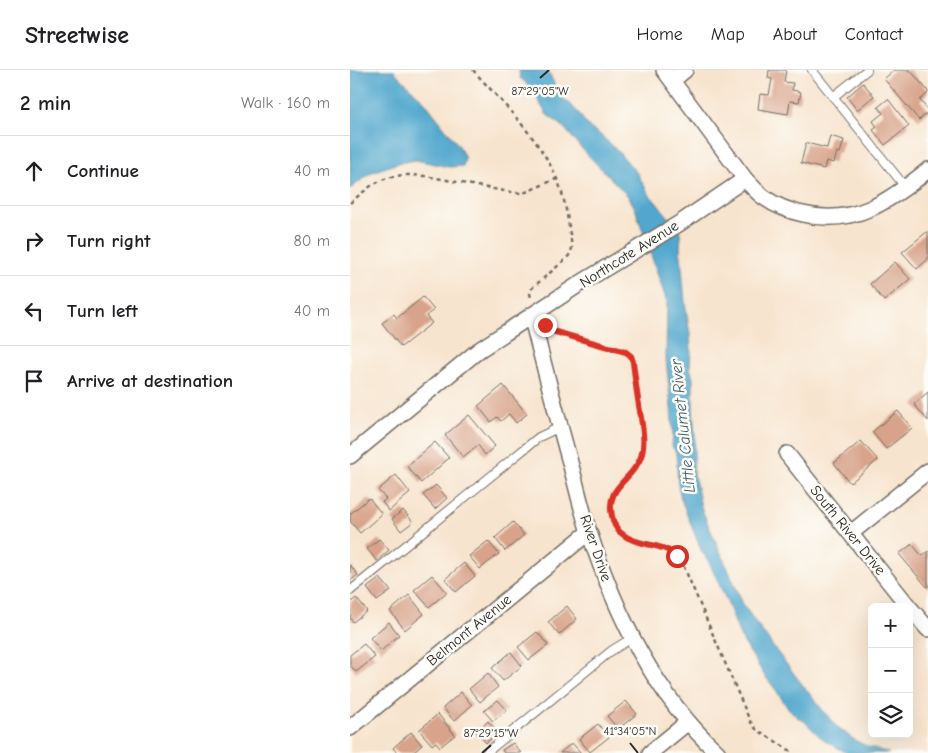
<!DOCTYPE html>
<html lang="en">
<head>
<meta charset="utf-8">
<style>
	:root { --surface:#fff; --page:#f2f2f2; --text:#202124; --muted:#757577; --line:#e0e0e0 }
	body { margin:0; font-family:"Comic Neue",sans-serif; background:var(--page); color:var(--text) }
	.controls { position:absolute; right:15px; bottom:15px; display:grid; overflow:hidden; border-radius:8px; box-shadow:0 5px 20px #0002 }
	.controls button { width:45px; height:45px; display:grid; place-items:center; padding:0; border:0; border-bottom:1px solid var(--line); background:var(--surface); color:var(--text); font:25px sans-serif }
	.stop { position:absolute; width:15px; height:15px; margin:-11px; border:4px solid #d93025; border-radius:50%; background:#fff }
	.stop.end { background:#d93025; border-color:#fff; box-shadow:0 1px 5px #0008 }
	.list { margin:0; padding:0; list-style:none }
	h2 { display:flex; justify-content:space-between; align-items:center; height:65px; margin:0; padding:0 20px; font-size:21px }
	h2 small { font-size:16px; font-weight:400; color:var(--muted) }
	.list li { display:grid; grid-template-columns:32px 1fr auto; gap:15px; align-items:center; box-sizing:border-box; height:70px; padding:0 20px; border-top:1px solid var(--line) }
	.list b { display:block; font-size:19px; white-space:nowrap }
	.list em { font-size:16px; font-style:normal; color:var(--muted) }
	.icon { flex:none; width:28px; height:28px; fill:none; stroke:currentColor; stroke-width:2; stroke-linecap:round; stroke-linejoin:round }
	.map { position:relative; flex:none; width:578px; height:683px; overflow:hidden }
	header { display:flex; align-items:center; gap:30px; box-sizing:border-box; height:70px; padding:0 25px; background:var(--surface); border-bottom:1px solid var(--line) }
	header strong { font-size:24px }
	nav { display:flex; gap:28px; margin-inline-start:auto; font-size:18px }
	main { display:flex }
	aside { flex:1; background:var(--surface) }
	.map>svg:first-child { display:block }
	.water { fill:#51a7cd; stroke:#3e697c }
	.building { fill:#d8a38a }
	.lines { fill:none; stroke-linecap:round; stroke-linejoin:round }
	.service-casing { stroke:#726c64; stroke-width:10 }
	.minor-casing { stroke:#726c64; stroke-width:18 }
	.path { stroke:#726c64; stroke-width:2.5; stroke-dasharray:4 4; stroke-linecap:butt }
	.service { stroke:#fff; stroke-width:8 }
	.minor { stroke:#fff; stroke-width:15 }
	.route { stroke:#d93025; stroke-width:6 }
	.ticks { fill:none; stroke:#2b2b2b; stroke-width:2 }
	.labels { text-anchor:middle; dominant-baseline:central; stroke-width:5; stroke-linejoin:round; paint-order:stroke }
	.street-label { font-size:15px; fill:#2b2b2b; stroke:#fdfcf7 }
	.water-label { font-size:16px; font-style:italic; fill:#3a5d6c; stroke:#fdfcf7 }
	.ticks-label { font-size:12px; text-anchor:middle; fill:#2b2b2b; stroke:#fdfcf7; stroke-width:5; stroke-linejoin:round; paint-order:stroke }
</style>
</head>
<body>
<header>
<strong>Streetwise</strong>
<nav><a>Home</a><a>Map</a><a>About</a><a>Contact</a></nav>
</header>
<main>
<aside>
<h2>2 min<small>Walk · 160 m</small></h2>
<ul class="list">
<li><svg class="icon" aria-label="ahead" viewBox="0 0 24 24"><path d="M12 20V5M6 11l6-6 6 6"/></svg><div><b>Continue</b></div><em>40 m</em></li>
<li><svg class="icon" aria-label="right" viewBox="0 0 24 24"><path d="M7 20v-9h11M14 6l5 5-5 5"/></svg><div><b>Turn right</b></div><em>80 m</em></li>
<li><svg class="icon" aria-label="left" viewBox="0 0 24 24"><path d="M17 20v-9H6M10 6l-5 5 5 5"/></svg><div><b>Turn left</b></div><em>40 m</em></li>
<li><svg class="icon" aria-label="arrive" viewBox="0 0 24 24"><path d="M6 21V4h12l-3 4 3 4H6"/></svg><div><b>Arrive at destination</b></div></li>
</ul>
</aside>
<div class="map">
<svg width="578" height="683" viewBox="0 0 578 683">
	<rect width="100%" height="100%" fill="#fdfcf7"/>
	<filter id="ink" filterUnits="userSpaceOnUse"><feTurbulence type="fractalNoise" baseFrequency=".02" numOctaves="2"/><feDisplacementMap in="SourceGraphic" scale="10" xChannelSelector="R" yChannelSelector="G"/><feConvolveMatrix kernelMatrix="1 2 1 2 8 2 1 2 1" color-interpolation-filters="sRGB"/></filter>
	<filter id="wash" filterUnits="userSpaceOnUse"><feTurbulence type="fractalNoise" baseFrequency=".0096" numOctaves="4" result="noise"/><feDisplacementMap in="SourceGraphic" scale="20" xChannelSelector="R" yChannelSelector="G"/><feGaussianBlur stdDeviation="1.12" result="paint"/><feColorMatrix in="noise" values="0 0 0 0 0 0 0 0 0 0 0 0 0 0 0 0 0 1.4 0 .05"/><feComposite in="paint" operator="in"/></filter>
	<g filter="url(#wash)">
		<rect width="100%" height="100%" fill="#f7e4ce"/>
		<path class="water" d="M0,0h43l31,31 35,45 6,12 -2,8 -14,1 -33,-7 -18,3 -26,9 -22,17z
			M169,0h29l7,16 8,12 15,14 6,9 7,8 7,4 18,16 21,24 12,21 30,35 2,8 -1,9 5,56 5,33 1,15 -1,17 3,12v32l2,25 -2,37 4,14 4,20 9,22 10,22 24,55 30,42 42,54 20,24 17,13 15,8 21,6h-42l-18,-10 -10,-7 -15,-15 -7,-4 -10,-10 -11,-17 -12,-15 -24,-39 -12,-32 -19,-42 -8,-12 -20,-51 -3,-15 -2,-31 -4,-7 1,-10 -2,-28 -5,-49 1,-57 -32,-94 -7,-12 -48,-49 -13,-16 -7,-7 -13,-9 -14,-23 -9,-11 -4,-3z"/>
		<g id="blocks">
			<path class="building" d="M419,0h17l-2,12 9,1 -1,7 9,2 -2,10 -9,-1 -2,13 -30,-5 2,-15 9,1 3,-16 -4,-1z
				M544,0h16l18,21v2l-8,7 8,10v2l-9,8 -35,-41z
				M513,13l11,13 -17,14 -10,-13z
				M538,29l21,27 -24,19 -12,-15 4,-3 -4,-6 10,-8 -5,-6z
				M480,66l14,4 -4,13 -3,-1 -3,11 -8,-2 -2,8 -23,-6 5,-20 21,5z
				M578,161v28l-11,10 -15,-17z
				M545,192l15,17 -26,22 -14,-17z
				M73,227l11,13 -8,6 6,7 -31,24 -19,-24 12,-9 3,4z
				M153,315l24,29 -11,9 -7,-9 -8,7 -4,-4 -6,5 -13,-16z
				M578,322v29l-14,-17z
				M548,341l14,17 -26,21 -14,-17z
				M119,345l26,31 -10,9 -7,-10 -15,12 -18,-22z
				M511,371l17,19 -28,23 -16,-20z
				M85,372l14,16 -28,25 -14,-17z
				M46,405l14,18 -21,18 -7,-9 4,-3 -8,-9z
				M86,415l11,13 -12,11 -12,-14z
				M19,428l13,16 -22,19 -10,-12v-7z
				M53,440l10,12 -12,9 -9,-12z
				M163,452l11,13 -19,16 -10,-13z
				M29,469l10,11 -12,11 -10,-12z
				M138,471l11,13 -19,15 -11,-13z
				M562,474l10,12 6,-5v36h-1l-28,-33z
				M114,493l11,13 -19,16 -11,-13z
				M0,495l8,10 -8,6z
				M82,505l15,17 -18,15 -15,-17z
				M30,508l11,13 -14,10 -10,-13z
				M59,525l15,19 -19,16 -15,-19z
				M6,528l11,13 -14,11 -3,-4v-15z
				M217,536l10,13 -18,16 -11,-13z
				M39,552l10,13 -18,16 -11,-13z
				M187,562l11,13 -19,15 -11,-13z
				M14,574l11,13 -19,15 -6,-7v-10z
				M161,582l11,14 -19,15 -11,-13z
				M138,603l10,14 -18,15 -11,-13z
				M111,622l11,13 -18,16 -11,-13z
				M148,630l9,10 -14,11 -9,-10z
				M276,631l11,13 -19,15 -11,-13z
				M88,644l17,21 -15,12 -4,-5 -4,3 -13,-15z
				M138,651l10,12 -12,10 -10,-11z
				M248,654l11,13 -19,15 -11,-13z
				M61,662l11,13 -9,8h-16l-4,-5z
				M163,673l8,10h-17l-2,-3z
				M222,673l9,10h-21z"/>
		</g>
	</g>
	<g filter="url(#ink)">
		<use href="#blocks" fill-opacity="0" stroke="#726c64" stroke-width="1"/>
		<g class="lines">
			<defs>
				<path id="service" d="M462,0l94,118
					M483,27l34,-27
					M0,521l189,-154 21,-10
					M136,683l125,-102 21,-13"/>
				<path id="minor" d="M314,0l81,109
					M323,10l12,-10
					M181,245c13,51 26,101 40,151 6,22 11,45 18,66 27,82 65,162 129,221
					M437,384l122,153
					M0,386l129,-106 102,-67 99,-60 65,-44c6,6 12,14 20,19 11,8 24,13 38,16 51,13 88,-14 125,-44
					M501,463l77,-62
					M559,537l19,22
					M0,658l239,-196
					M300,683l38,-31"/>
			</defs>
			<use href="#service" class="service-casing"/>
			<use href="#minor" class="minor-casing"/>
			<path class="path" d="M123,0c31,35 74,75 88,120 6,19 8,38 11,57l-1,6 -5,6 -34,29 -2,5 1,6
				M0,133c12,-10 23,-21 38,-25 22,-7 47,0 69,4 20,4 40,8 61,11l8,-1 30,-13
				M198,259l78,23 5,3 2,7c2,16 4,32 7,49 2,14 6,31 1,45 -8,24 -35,31 -29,59 1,6 3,13 8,17 14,15 37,9 53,20 3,2 5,6 8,8l69,161 6,8 38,24"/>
			<use href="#service" class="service"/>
			<use href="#minor" class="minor"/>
		</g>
	</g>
	<g class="lines" filter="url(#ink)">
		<path class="route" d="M195,255l2,3 5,3 74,21 5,4 2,6c2,16 4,33 7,49 2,15 6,32 1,46 -9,24 -36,29 -29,59 1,6 4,13 9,17 16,14 40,9 56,23"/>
	</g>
	<path class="ticks" d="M190,8l9,-8M280,673l8,10M132,683l9,-8"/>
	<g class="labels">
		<g class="street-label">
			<text transform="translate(279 184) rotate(-32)">Northcote Avenue</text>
			<text transform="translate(498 460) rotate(51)">South River Drive</text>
			<text transform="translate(246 478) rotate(71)">River Drive</text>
			<text transform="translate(119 560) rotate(-39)">Belmont Avenue</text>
		</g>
		<g class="water-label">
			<text transform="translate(333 356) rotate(-96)">Little Calumet River</text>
		</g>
	</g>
	<g class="ticks-label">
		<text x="190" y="25">87°29'05"W</text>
		<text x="280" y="665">41°34'05"N</text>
		<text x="141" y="667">87°29'15"W</text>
	</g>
</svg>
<div class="controls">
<button>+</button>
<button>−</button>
<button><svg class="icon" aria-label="layers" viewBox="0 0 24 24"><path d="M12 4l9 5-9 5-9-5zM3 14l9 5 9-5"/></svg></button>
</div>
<div class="stop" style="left:327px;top:486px"></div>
<div class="stop end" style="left:195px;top:255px"></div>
</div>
</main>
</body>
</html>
